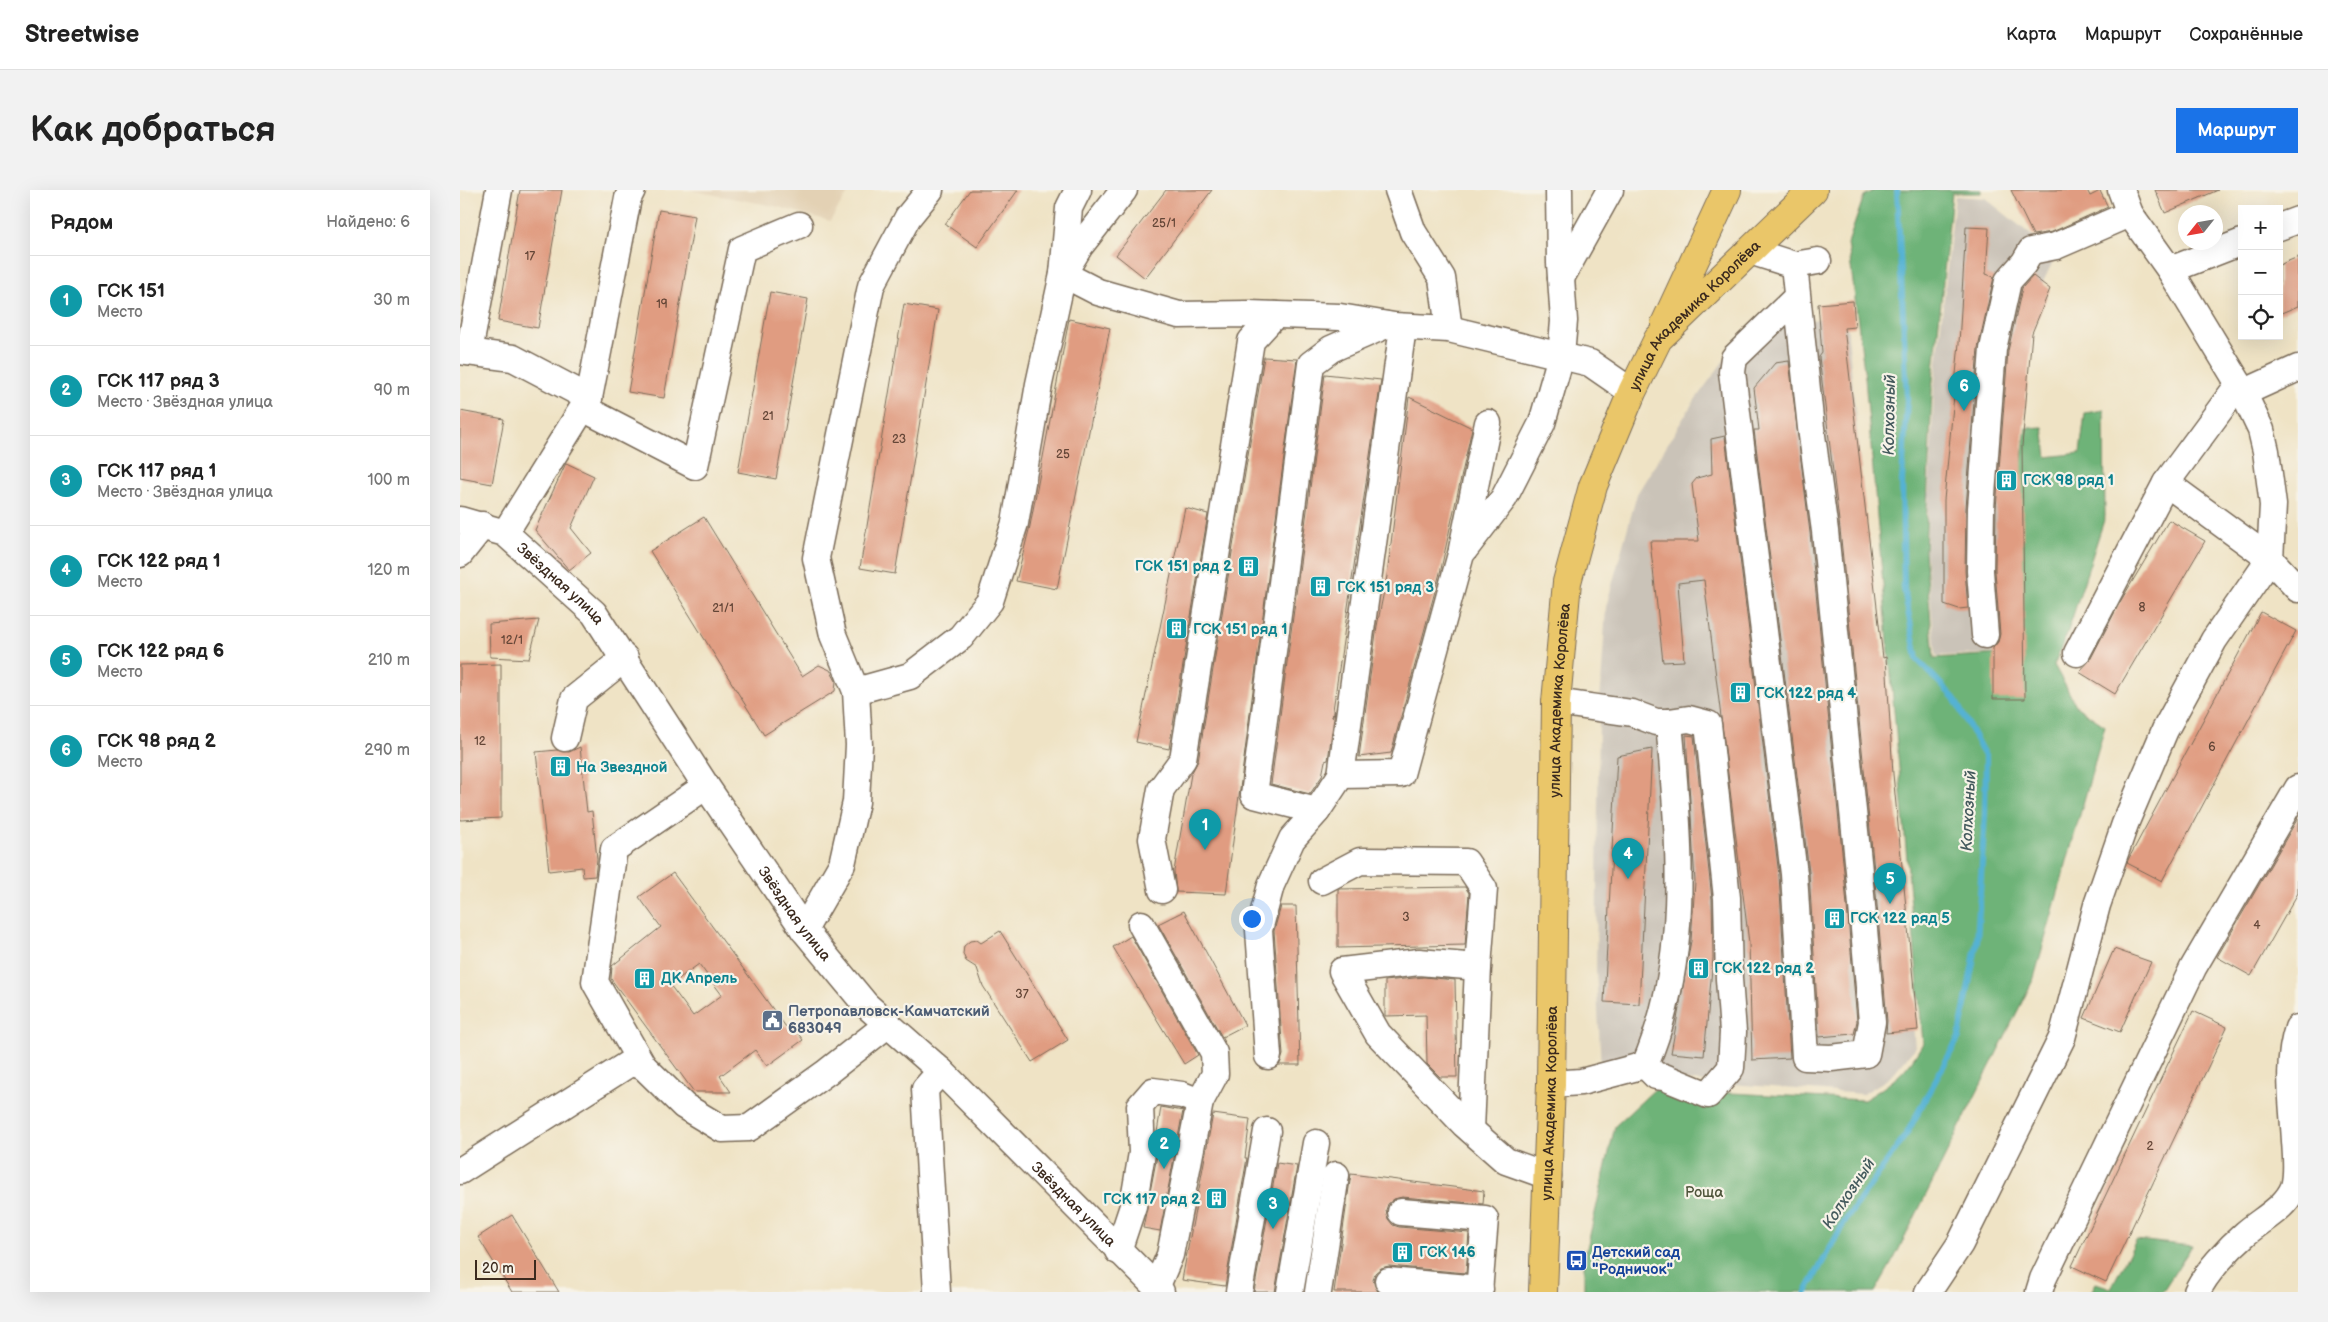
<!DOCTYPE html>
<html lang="ru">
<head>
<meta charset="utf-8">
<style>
	:root { --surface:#fff; --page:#f2f2f2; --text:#222; --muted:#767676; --line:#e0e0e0; --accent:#1a73e8 }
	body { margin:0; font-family:"Balsamiq Sans",sans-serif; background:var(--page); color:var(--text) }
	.controls { position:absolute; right:15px; top:15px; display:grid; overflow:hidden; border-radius:0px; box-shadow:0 5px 20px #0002 }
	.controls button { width:45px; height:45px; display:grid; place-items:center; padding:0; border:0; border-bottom:1px solid var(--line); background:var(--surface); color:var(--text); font:25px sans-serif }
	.compass { position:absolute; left:1718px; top:15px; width:45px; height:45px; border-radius:50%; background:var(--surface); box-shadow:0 5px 20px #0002; rotate:239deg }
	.scale { position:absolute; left:15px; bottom:12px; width:61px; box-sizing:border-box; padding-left:5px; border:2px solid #3b2a1e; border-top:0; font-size:14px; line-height:18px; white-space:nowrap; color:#3b2a1e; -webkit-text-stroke:4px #f7f3e8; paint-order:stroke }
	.you { position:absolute; left:791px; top:728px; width:18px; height:18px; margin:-12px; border:4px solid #fff; border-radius:50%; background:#1a73e8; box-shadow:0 0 0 8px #1a73e833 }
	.badge { display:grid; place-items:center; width:32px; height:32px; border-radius:50%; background:var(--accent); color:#fff; font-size:16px; font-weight:700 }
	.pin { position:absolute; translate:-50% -41px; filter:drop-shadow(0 1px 2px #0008) }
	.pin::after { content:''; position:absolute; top:26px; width:18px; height:15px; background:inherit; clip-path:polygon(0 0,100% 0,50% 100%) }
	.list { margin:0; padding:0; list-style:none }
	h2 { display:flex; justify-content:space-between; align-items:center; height:65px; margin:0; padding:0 20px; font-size:21px }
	h2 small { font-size:16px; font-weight:400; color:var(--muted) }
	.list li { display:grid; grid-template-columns:32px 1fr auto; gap:15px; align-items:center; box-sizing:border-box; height:90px; padding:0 20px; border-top:1px solid var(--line) }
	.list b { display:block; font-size:19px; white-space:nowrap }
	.list p { margin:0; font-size:16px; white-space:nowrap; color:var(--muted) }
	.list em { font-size:16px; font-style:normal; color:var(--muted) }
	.icon { flex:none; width:28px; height:28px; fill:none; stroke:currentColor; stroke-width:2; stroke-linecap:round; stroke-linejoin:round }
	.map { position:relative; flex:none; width:1838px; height:1102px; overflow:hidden; border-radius:0px }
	header { display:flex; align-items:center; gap:30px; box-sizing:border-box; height:70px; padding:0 25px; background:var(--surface); border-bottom:1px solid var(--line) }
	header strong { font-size:24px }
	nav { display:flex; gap:28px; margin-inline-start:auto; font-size:18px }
	.intro { display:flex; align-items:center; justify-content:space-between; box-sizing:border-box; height:120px; padding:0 30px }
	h1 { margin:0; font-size:35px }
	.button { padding:12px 22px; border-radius:0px; background:var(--accent); color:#fff; font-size:18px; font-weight:700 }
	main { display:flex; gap:30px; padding:0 30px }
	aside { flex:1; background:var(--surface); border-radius:0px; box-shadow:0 5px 20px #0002 }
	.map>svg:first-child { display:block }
	.built { fill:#e3d1b4 }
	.industrial { fill:#cac3b8 }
	.forest { fill:#6eb378; stroke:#546e4b }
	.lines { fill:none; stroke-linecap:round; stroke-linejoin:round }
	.stream { stroke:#55b2d3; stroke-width:6 }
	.building { fill:#e09c81; fill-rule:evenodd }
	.minor-casing { stroke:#7a6b58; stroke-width:29 }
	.major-casing { stroke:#7a6b58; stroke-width:30 }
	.minor { stroke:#fff; stroke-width:26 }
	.major { stroke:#eac669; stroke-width:28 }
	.labels { text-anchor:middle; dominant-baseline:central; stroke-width:4.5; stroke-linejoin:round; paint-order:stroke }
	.number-label { font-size:12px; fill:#644637 }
	.street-label { font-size:15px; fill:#3b2a1e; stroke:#f7f3e8 }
	.culture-label { font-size:15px; font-weight:bold; fill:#0d838f; stroke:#f7f3e8; text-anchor:start }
	.service-label { font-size:15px; font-weight:bold; fill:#4e5e75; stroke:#f7f3e8; text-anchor:start }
	.park-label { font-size:15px; fill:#4e543a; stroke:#f7f3e8 }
	.transit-label { font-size:15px; font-weight:bold; fill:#164399; stroke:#f7f3e8; text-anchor:start }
	.water-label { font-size:16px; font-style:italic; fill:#445a5d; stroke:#f7f3e8 }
</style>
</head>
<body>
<header>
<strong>Streetwise</strong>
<nav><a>Карта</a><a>Маршрут</a><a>Сохранённые</a></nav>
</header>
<div class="intro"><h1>Как добраться</h1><a class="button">Маршрут</a></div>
<main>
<aside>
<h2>Рядом<small>Найдено: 6</small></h2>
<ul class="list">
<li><span class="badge" style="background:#0f9aa8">1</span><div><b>ГСК 151</b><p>Место</p></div><em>30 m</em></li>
<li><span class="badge" style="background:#0f9aa8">2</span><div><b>ГСК 117 ряд 3</b><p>Место · Звёздная улица</p></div><em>90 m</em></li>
<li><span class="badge" style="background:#0f9aa8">3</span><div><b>ГСК 117 ряд 1</b><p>Место · Звёздная улица</p></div><em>100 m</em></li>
<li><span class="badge" style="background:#0f9aa8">4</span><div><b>ГСК 122 ряд 1</b><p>Место</p></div><em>120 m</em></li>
<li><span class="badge" style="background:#0f9aa8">5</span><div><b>ГСК 122 ряд 6</b><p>Место</p></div><em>210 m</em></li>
<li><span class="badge" style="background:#0f9aa8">6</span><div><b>ГСК 98 ряд 2</b><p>Место</p></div><em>290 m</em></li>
</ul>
</aside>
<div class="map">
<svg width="1838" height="1102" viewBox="0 0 1838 1102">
	<rect width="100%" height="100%" fill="#f7f3e8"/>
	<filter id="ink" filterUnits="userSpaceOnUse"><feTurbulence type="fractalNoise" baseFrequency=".02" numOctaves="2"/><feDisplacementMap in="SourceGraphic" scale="10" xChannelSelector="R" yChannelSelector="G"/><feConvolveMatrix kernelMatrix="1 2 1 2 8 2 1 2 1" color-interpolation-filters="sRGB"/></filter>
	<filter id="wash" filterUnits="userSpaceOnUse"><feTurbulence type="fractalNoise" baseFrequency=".0096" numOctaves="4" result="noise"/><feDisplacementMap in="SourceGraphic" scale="20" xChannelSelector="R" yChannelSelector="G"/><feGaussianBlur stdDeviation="1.12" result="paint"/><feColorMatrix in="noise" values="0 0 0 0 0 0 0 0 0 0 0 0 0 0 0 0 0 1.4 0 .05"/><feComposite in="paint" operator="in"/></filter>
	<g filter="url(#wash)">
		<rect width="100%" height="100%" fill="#efe3c5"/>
		<path class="built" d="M229,0h161l-20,31 -51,-14z"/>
		<path class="industrial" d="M1495,6l30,2 71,57 -27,56 -11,46 1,295 -83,4 -10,-104 8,-162z
			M1386,124l69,734 -26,30 -26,16 -170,-13 -92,-13 -5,-98 3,-252 7,-111 31,-113 55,-90 53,-72z"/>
		<path class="forest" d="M1415,0h106v3h-29l-20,197 -7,162 9,106 85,-5 1,-179 6,-46 17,-1 4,30 33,-4 5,-40 19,-3 1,107 -37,114 -14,34 23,42 28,19 -71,252 -139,279 -20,35h-291v-31l31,-135 40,-37 209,11c28,-17 43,-28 59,-57l-58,-665 -17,-135 16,-47z
			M1676,1050l56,6 -30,46h-71l5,-9 15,5z"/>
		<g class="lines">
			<path class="stream" d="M1346,1102l39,-71 62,-88 52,-96 18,-96 8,-127 1,-56 -32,-60 -37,-39 -13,-70 -2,-108 5,-82 -10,-209"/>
		</g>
		<g id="blocks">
			<path class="building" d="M60,0h42l-24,138 -40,-7z
				M510,0h48l-41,57 -32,-23z
				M706,0h46l-67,88 -29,-23z
				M1551,0h76l3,6 10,-5 8,16 -56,25 -19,3z
				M1695,0h63l-53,23z
				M199,20l36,6 -31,182 -36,-6z
				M1506,37l23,1 -3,46 8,3 -16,71 -12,160 -1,63 3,37 -9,1 -15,-5v-104l15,-157z
				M1838,67v49l-19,8v-49z
				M1573,86l17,13 -18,44 -10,113 3,253h-32v-51l5,-6 2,-8 -5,-63 1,-62 12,-158 14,-63z
				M310,102l38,7 -32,180 -38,-7z
				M1393,111l2,26 -11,1 39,330 3,-1 7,117 25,256 -32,3 1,-12 -13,-151 -34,-341 -21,-172 3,-4 -4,-49z
				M444,114l34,6 -43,264 -35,-6z
				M609,129l41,9 -53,261 -41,-8 14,-55z
				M804,167l33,2 -71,535 -50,-2 -2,-21 17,-97 7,-13z
				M1329,171l21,172 34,339 13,149 -3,13 -35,3 -10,-165 -55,-442h5l-5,-42 21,-25z
				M865,184l56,6 -49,337 3,-7 -7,50 -3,1 -3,15 -12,18 -39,-10z
				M949,207l63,31 -31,141 -50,184 -32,4 18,-131 10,-50z
				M0,221l44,8 -12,65 -32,-6z
				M1265,246l54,439 11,183 -38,2 -3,-117 -45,-363 -26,3 6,78 -21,1 -13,-121h49l-7,-57 5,-6 15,-4 -1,-35z
				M106,273l28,13 -23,52 20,25 -22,17 -34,-40z
				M725,318l23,6 -39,235 -33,-7z
				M244,327l98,159 17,-11 11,5 6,11 -1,10 -71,44 -114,-184z
				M1709,330l36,21 -90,153 -36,-22 11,-12 30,-58z
				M1801,422l35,19 -134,250 -35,-18 1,-3z
				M79,430l-10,39 -39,-2 -1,-33z
				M41,474v154l-41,2v-155z
				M1226,545l8,1 18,163 1,59 -9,98 -33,-3 20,-112 4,-59z
				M120,557l7,65 5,-1 5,48 -2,17 -12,1 -1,-10 -33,4 -13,-119 21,-2 12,2z
				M1192,559l-13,255 -35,-2 13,-246z
				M1838,628v75l-47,83 -34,-19z
				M213,683l113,154 4,-4 13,17 -36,26 -12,-16 -35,26 11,16h-37l-83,-113 1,-13 49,-39 -22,-30zM239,774l23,31 -29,21 -23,-31z
				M1005,697l4,6 -4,52 -127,3v-59z
				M821,716h15l4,159h-21l4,-10 -9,-124z
				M724,721l61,114 -23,12 -64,-113z
				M540,741l68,109 -36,22 -49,-76 -6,-18 -11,-7 -3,-7 1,-8 6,-5 7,-1 4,3z
				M671,746l67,119 -14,9 -71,-117z
				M1654,759l37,13 -31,70 -36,-14z
				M964,787l31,3 2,97h-17l-13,-13 -1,-49 -41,1v-35z
				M1733,821l34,16 -121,255 -34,-16z
				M701,917l22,4 -23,120 -17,-3 14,-72 -1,-17z
				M753,924l37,5 -5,39h2l-22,128 -43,-6z
				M817,973l20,3 -22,126h-21z
				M891,984l133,17 -1,13 -81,-7 -8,2 -6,5 -2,6 2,9 5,6 6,2 70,6 -3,40 -77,-7 -8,2 -6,5 -2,7 5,12h-44z
				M52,1025l47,77h-47l-34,-55z"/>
		</g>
	</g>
	<g filter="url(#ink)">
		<use href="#blocks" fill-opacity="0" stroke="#7a6b58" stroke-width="1"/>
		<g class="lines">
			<defs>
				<g id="minor">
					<path d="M938,0l15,42 29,46 7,51"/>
					<path d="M1661,0l9,24 40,56 69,114 22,46 5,21 7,54 -3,54 28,30"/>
					<path d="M1819,37l19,-7"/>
					<path d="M1290,61l44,14 17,163 14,103 34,340 13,151 -6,32 -35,4 -26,-1 -11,-183 -62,-502 2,-14 62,-60"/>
					<path d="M1334,75l24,-4"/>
					<path d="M606,79l14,-23 44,-56"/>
					<path d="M1710,80l72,-28"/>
					<path d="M603,84l35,18 81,23 70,-1 91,3 54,9 55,3 141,34 42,29"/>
					<path d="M1101,88l49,-88"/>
					<path d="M943,137l-62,448 60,-1 60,-220 43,-56 38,-75 19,-67 3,-35 -4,-58 -1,-73"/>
					<path d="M0,161l53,7 76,40"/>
					<path d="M9,162l30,-162"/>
					<path d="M1783,203l55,-25"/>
					<path d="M123,218l112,58 47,-217 57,-24"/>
					<path id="s1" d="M0,330l45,13 89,80 112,173 98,144 62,75 75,66 220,221"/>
					<path d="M45,343l84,-135 39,-200 4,-8"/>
					<path d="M1002,359l26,-126"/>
					<path d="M0,364l23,-29"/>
					<path d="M1525,445l-5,-64 1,-63 12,-159 15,-68 16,-18 7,-12 25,-5 74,-32"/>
					<path d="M1617,463l89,-170 73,-99"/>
					<path d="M396,501l54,-15 51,-39 29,-36 25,-78 24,-139 24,-110 6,-66 9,-18"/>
					<path d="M105,548l9,-39 51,-41"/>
					<path d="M881,585l-24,36 -63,-16 57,-431 20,-15 55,-24"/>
					<path d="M862,691l38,-20 106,1 18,27 -6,78 -59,-5 -77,9 36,63 86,90 42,37 42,15"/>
					<path d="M702,700l-10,-51 9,-50 22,-30 68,-418 24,-26"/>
					<path d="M681,734l73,129 1,21 -15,28 -30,153 -14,33"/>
					<path d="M344,740l38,-66 14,-62 3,-57 -3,-54 -23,-56 -17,-77 55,-272 37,-69 22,-27"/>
					<path d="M808,866l-9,-126 12,-45 21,-46 25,-28"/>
					<path d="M1185,875c47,-110 34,-227 24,-343"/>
					<path d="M183,876l-48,-84 19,-133 92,-63"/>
					<path d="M1091,894l30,-2 64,-17 11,11 8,1 44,18 23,-27 2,-36 -4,-53 -2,-81 -19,-174 -19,-5 -20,3h-13l-24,-9 -76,-11"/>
					<path d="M1011,940l7,-163"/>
					<path d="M0,981l170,-108 13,3 41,40 38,23 27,-1 78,-56 60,-47"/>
					<path d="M941,1022l84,7 -6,73"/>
					<path d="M658,1061l15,-45 9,-53 -2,-47 13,-15 29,4 18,7"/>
					<path d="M928,1091l92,8"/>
					<path d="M477,1102l-12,-203 16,-18"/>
					<path d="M779,1102l28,-161"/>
					<path d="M830,1102l26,-149"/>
					<path d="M858,1102l18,-117"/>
					<path d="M1468,1102l32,-48 102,-206 35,-133 28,-81 40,-94 49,-90 56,-81 -104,-76"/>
					<path d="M1579,1102l4,-13 150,-311 105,-180"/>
					<path d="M1737,1102c8,-19 33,-45 48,-58 17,-15 41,-26 49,-47 4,-14 2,-31 1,-46 -2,-37 -9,-78 3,-113"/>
				</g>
				<g id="major">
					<path d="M1205,134l62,-134"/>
					<path id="s2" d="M1083,1102l8,-208 5,-382 11,-120 26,-96 39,-94 26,-53 155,-149"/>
				</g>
			</defs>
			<use href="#minor" class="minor-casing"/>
			<use href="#major" class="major-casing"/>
			<use href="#minor" class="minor"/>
			<use href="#major" class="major"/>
		</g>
	</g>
	<defs>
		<symbol id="building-square" viewBox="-11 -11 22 22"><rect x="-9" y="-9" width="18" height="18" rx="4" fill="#0f9aa8" stroke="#f7f3e8"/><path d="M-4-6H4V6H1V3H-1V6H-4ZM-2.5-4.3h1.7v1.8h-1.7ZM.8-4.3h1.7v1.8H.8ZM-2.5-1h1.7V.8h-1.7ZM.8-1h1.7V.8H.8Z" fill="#fff"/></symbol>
		<symbol id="civic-square" viewBox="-11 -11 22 22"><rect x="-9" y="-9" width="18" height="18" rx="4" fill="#5c6f8a" stroke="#f7f3e8"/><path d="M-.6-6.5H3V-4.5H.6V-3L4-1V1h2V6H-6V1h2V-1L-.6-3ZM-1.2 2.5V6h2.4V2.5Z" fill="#fff"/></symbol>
		<symbol id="bus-square" viewBox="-11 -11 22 22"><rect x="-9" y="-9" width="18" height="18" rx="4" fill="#1a4fb4" stroke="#f7f3e8"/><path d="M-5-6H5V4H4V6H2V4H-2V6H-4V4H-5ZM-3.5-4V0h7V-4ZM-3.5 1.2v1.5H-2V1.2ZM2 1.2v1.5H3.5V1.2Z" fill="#fff"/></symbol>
	</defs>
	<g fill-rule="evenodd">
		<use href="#building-square" x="1534" y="278" width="25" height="25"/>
		<use href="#building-square" x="776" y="364" width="25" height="25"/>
		<use href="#building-square" x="848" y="384" width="25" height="25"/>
		<use href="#building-square" x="704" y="426" width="25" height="25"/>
		<use href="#building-square" x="1268" y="490" width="25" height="25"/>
		<use href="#building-square" x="88" y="564" width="25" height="25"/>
		<use href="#building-square" x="1362" y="716" width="25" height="25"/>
		<use href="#building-square" x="1226" y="766" width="25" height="25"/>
		<use href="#building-square" x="172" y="776" width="25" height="25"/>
		<use href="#civic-square" x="300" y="818" width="25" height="25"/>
		<use href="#building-square" x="744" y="996" width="25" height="25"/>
		<use href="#building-square" x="930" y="1050" width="25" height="25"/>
		<use href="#bus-square" x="1104" y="1058" width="25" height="25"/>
	</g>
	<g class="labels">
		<g class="number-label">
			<text x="704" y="33">25/1</text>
			<text x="70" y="66">17</text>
			<text x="202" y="114">19</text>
			<text x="308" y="226">21</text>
			<text x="439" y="249">23</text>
			<text x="603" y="264">25</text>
			<text x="1682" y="417">8</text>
			<text x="263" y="418">21/1</text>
			<text x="52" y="450">12/1</text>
			<text x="20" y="551">12</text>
			<text x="1752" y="557">6</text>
			<text x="946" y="727">3</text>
			<text x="1797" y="735">4</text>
			<text x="562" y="804">37</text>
			<text x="1690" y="956">2</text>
		</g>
		<g class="street-label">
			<text stroke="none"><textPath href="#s2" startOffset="1012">улица Академика Королёва</textPath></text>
			<text stroke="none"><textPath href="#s1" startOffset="122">Звёздная улица</textPath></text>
			<text stroke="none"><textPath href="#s2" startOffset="592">улица Академика Королёва</textPath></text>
			<text stroke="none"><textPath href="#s1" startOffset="528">Звёздная улица</textPath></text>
			<text stroke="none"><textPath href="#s2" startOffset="189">улица Академика Королёва</textPath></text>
			<text stroke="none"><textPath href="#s1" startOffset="932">Звёздная улица</textPath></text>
		</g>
		<g class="culture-label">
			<text x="1563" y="290">ГСК 98 ряд 1</text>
			<text x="772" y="376" text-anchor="end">ГСК 151 ряд 2</text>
			<text x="877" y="397">ГСК 151 ряд 3</text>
			<text x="733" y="439">ГСК 151 ряд 1</text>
			<text x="1296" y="503">ГСК 122 ряд 4</text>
			<text x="116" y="577">На Звездной</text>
			<text x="1390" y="728">ГСК 122 ряд 5</text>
			<text x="1254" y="778">ГСК 122 ряд 2</text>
			<text x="201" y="788">ДК Апрель</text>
			<text x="740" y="1009" text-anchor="end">ГСК 117 ряд 2</text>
			<text x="959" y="1062">ГСК 146</text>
		</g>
		<g class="service-label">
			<text x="328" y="821">Петропавловск-Камчатский<tspan x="328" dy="17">683049</tspan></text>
		</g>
		<g class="park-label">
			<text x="1244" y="1002">Роща</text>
		</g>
		<g class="transit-label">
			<text x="1132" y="1062">Детский сад<tspan x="1132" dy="17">"Родничок"</tspan></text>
		</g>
		<g class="water-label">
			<text transform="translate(1430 225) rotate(-89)">Колхозный</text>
			<text transform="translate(1509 621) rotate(-87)">Колхозный</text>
			<text transform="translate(1389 1004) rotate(-56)">Колхозный</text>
		</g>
	</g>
</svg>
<div class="controls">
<button>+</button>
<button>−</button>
<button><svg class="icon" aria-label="locate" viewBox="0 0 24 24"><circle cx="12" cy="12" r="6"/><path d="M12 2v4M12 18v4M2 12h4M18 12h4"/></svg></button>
</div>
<svg class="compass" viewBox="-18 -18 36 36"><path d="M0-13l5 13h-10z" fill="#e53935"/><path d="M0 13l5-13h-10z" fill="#767676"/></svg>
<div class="scale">20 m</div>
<div class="you"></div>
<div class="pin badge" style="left:745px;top:660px;background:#0f9aa8">1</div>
<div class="pin badge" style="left:704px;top:979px;background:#0f9aa8">2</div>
<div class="pin badge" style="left:813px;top:1039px;background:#0f9aa8">3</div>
<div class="pin badge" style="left:1168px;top:689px;background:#0f9aa8">4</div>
<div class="pin badge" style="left:1430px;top:714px;background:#0f9aa8">5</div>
<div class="pin badge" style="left:1504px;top:221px;background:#0f9aa8">6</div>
</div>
</main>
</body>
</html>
